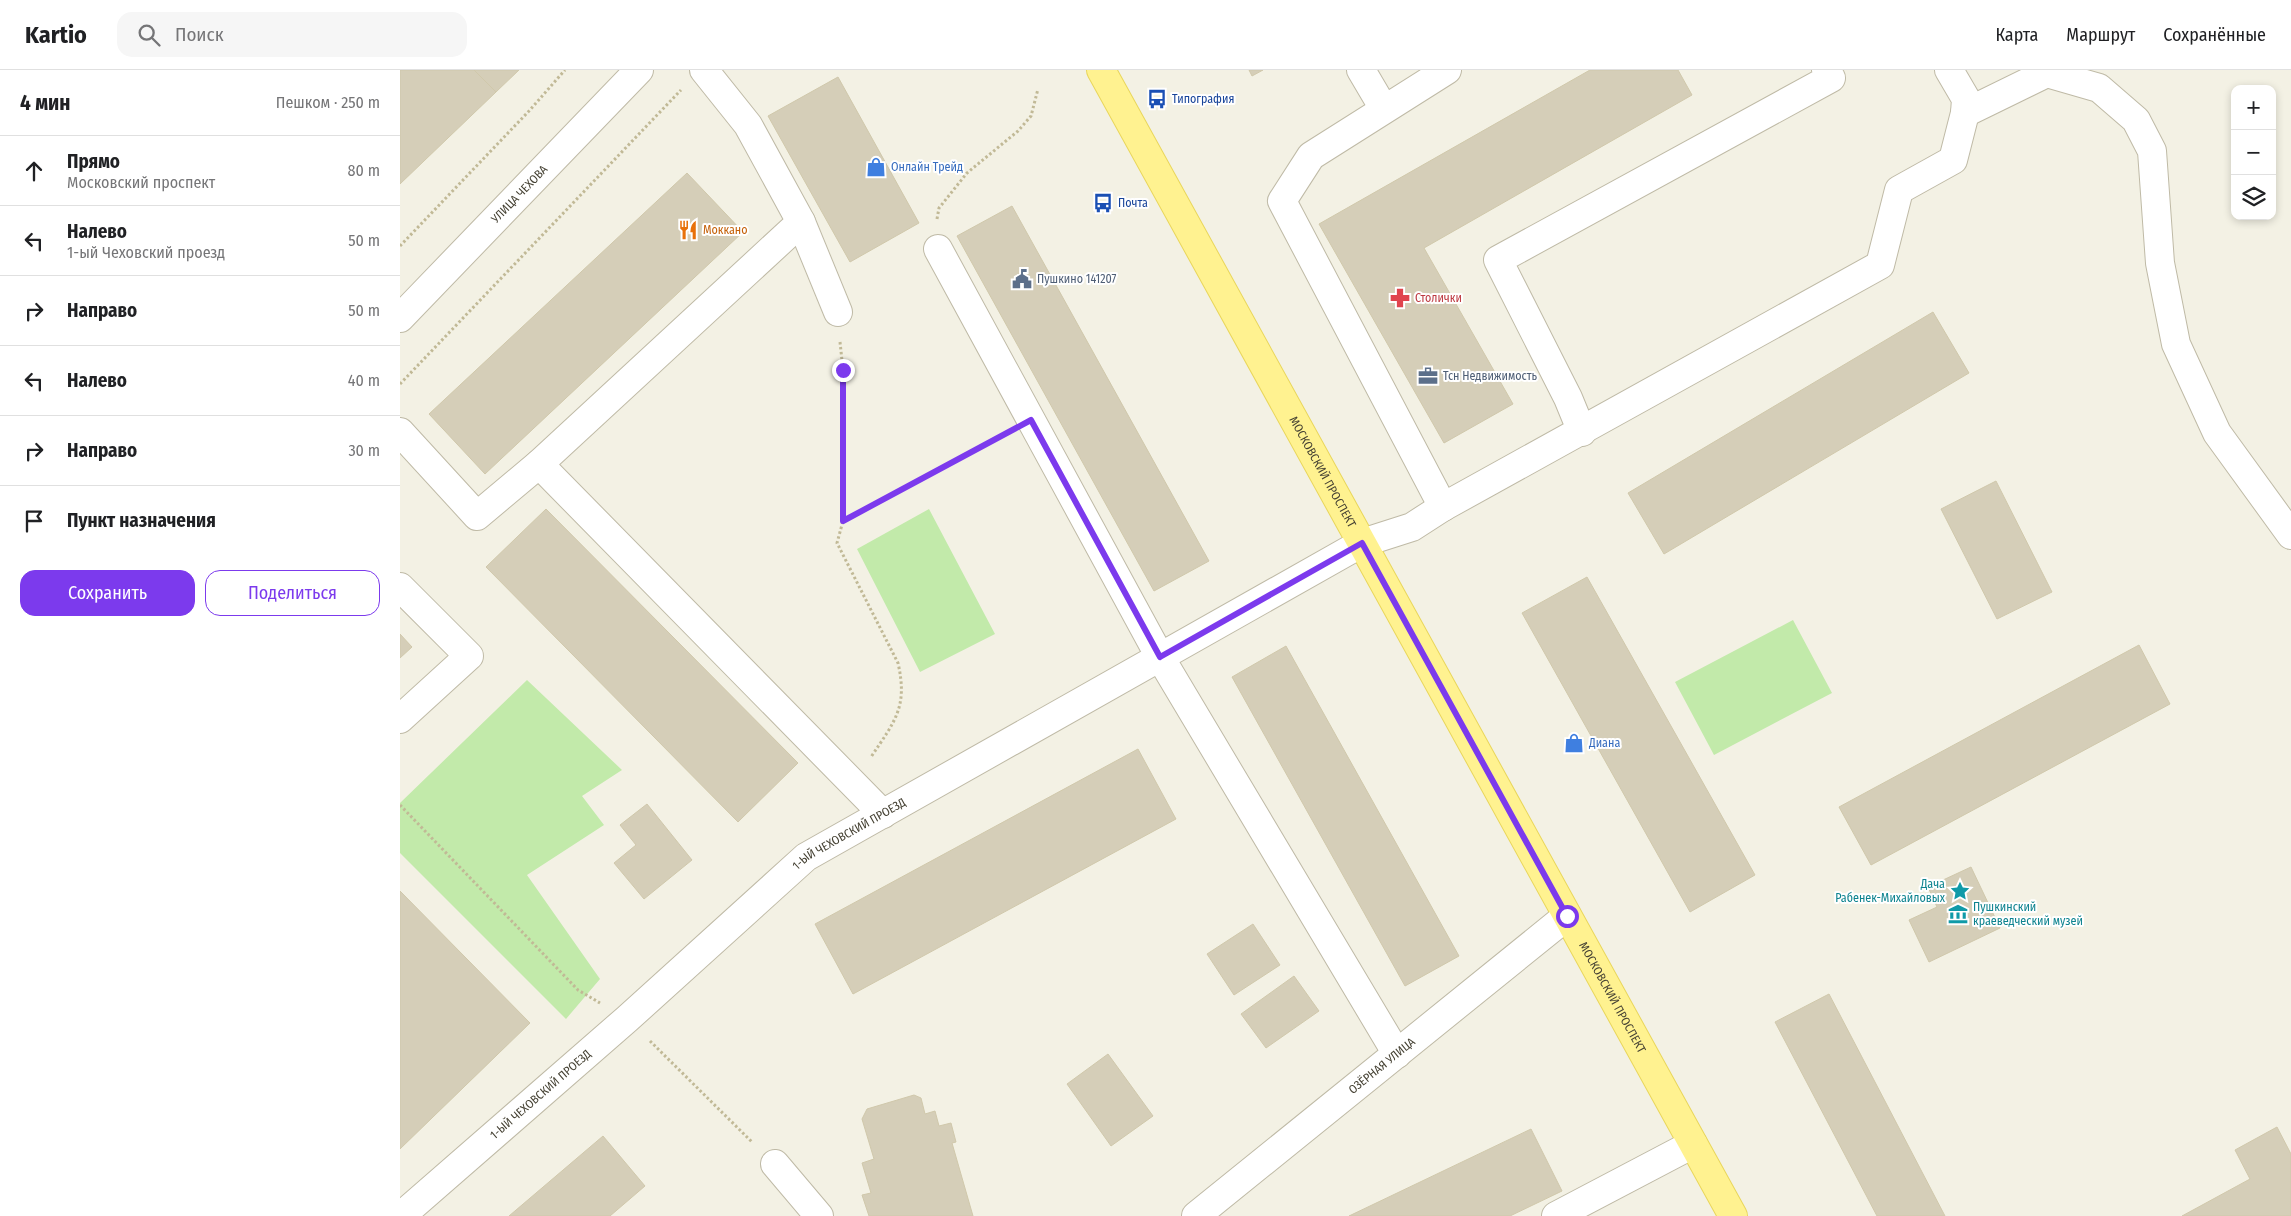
<!DOCTYPE html>
<html lang="ru">
<head>
<meta charset="utf-8">
<style>
	:root { --surface:#fff; --page:#f6f6f6; --text:#202124; --muted:#757577; --line:#e0e0e0; --accent:#7c3aed }
	body { margin:0; font-family:"Fira Sans Condensed",sans-serif; background:var(--page); color:var(--text) }
	.controls { position:absolute; right:15px; top:15px; display:grid; overflow:hidden; border-radius:10px; box-shadow:0 2px 8px #0003 }
	.controls button { width:45px; height:45px; display:grid; place-items:center; padding:0; border:0; border-bottom:1px solid var(--line); background:var(--surface); color:var(--text); font:25px sans-serif }
	.stop { position:absolute; width:15px; height:15px; margin:-11px; border:4px solid #7c3aed; border-radius:50%; background:#fff }
	.stop.end { background:#7c3aed; border-color:#fff; box-shadow:0 1px 5px #0008 }
	.list { margin:0; padding:0; list-style:none }
	h2 { display:flex; justify-content:space-between; align-items:center; height:65px; margin:0; padding:0 20px; font-size:21px }
	h2 small { font-size:16px; font-weight:400; color:var(--muted) }
	.list li { display:grid; grid-template-columns:32px 1fr auto; gap:15px; align-items:center; box-sizing:border-box; height:70px; padding:0 20px; border-top:1px solid var(--line) }
	.list b { display:block; font-size:19px; white-space:nowrap }
	.list p { margin:0; font-size:16px; white-space:nowrap; color:var(--muted) }
	.list em { font-size:16px; font-style:normal; color:var(--muted) }
	.actions { display:flex; gap:10px; padding:15px 20px }
	.actions a { flex:1; padding:11px 0; border:1px solid var(--accent); border-radius:15px; text-align:center; font-size:18px; color:var(--accent) }
	.actions .main { background:var(--accent); color:#fff }
	.icon { flex:none; width:28px; height:28px; fill:none; stroke:currentColor; stroke-width:2; stroke-linecap:round; stroke-linejoin:round }
	.map { position:relative; flex:none; width:1891px; height:1146px; overflow:hidden }
	header { display:flex; align-items:center; gap:30px; box-sizing:border-box; height:70px; padding:0 25px; background:var(--surface); border-bottom:1px solid var(--line) }
	header strong { font-size:24px }
	nav { display:flex; gap:28px; margin-inline-start:auto; font-size:18px }
	.search { width:350px; height:45px; background:var(--page); display:flex; align-items:center; gap:12px; box-sizing:border-box; padding:0 18px; border-radius:15px; color:var(--muted); font-size:19px }
	main { display:flex }
	aside { flex:1; background:var(--surface) }
	.map>svg:first-child { display:block }
	.green { fill:#c2eaaa }
	.building { fill:#d5ceb8; stroke:#d0c8ab }
	.lines { fill:none; stroke-linecap:round; stroke-linejoin:round }
	.minor-casing { stroke:#bfbaa6; stroke-width:30 }
	.major-casing { stroke:#e9d65b; stroke-width:30 }
	.path { stroke:#c1b996; stroke-width:3; stroke-dasharray:2.5 2.5; stroke-linecap:butt }
	.minor { stroke:#fff; stroke-width:28 }
	.major { stroke:#fff290; stroke-width:28 }
	.route { stroke:#7c3aed; stroke-width:6 }
	.labels { text-anchor:middle; dominant-baseline:central; stroke-width:4; stroke-linejoin:round; paint-order:stroke }
	.transit-label { font-size:12px; fill:#164399; stroke:#fff; text-anchor:start }
	.shop-label { font-size:12px; fill:#366cbe; stroke:#fff; text-anchor:start }
	.street-label { font-size:12px; fill:#454133; stroke:#fff }
	.food-label { font-size:12px; fill:#c56008; stroke:#fff; text-anchor:start }
	.service-label { font-size:12px; fill:#4e5e75; stroke:#fff; text-anchor:start }
	.health-label { font-size:12px; fill:#be3a42; stroke:#fff; text-anchor:start }
	.culture-label { font-size:12px; fill:#0d838f; stroke:#fff; text-anchor:end }
</style>
</head>
<body>
<header>
<strong>Kartio</strong>
<div class="search"><svg class="icon" aria-label="search" viewBox="0 0 24 24"><circle cx="10" cy="10" r="6"/><path d="M15 15l6 6"/></svg>Поиск</div>
<nav><a>Карта</a><a>Маршрут</a><a>Сохранённые</a></nav>
</header>
<main>
<aside>
<h2>4 мин<small>Пешком · 250 m</small></h2>
<ul class="list">
<li><svg class="icon" aria-label="ahead" viewBox="0 0 24 24"><path d="M12 20V5M6 11l6-6 6 6"/></svg><div><b>Прямо</b><p>Московский проспект</p></div><em>80 m</em></li>
<li><svg class="icon" aria-label="left" viewBox="0 0 24 24"><path d="M17 20v-9H6M10 6l-5 5 5 5"/></svg><div><b>Налево</b><p>1-ый Чеховский проезд</p></div><em>50 m</em></li>
<li><svg class="icon" aria-label="right" viewBox="0 0 24 24"><path d="M7 20v-9h11M14 6l5 5-5 5"/></svg><div><b>Направо</b></div><em>50 m</em></li>
<li><svg class="icon" aria-label="left" viewBox="0 0 24 24"><path d="M17 20v-9H6M10 6l-5 5 5 5"/></svg><div><b>Налево</b></div><em>40 m</em></li>
<li><svg class="icon" aria-label="right" viewBox="0 0 24 24"><path d="M7 20v-9h11M14 6l5 5-5 5"/></svg><div><b>Направо</b></div><em>30 m</em></li>
<li><svg class="icon" aria-label="arrive" viewBox="0 0 24 24"><path d="M6 21V4h12l-3 4 3 4H6"/></svg><div><b>Пункт назначения</b></div></li>
</ul>
<div class="actions"><a class="main">Сохранить</a><a>Поделиться</a></div>
</aside>
<div class="map">
<svg width="1891" height="1146" viewBox="0 0 1891 1146">
	<rect width="100%" height="100%" fill="#f3f1e4"/>
	<path class="green" d="M529,439l66,125 -75,38 -63,-123z
		M1393,550l39,73 -118,62 -39,-73z
		M127,610l95,90 -40,26 22,29 -77,50 73,104 -34,40 -166,-166v-50z"/>
	<path class="building" d="M0,0h74l22,22 -96,92z
		M74,0h45l-23,22z
		M849,0h14l-11,6z
		M1190,0h88l14,25 -268,153 89,156 -69,39 -125,-219z
		M438,7l81,146 -69,39 -82,-146z
		M287,103l56,59 -258,242 -56,-60z
		M612,136l197,355 -55,30 -197,-355z
		M1533,242l36,61 -305,181 -36,-61z
		M1596,411l56,111 -55,27 -56,-110z
		M146,439l252,254 -60,59 -252,-255z
		M1187,507l168,298 -65,37 -168,-299z
		M0,564l12,13 -12,11z
		M1739,575l31,59 -299,161 -32,-58z
		M886,576l173,310 -54,30 -173,-309z
		M738,679l38,70 -323,175 -38,-70z
		M247,734l45,56 -48,39 -30,-36 22,-18 -16,-20z
		M1571,797l29,61 -71,34 -20,-42 28,-13 -9,-20z
		M0,821l130,132 -130,126z
		M853,854l27,41 -46,30 -27,-41z
		M894,906l25,35 -53,37 -25,-34z
		M1429,924l116,222h-68l-102,-194z
		M708,984l45,62 -42,30 -44,-62z
		M514,1025l7,3 4,16 10,-3 4,15 12,-3 5,19 -4,1 21,73h-104l-7,-21 9,-2 -9,-30 12,-4 -12,-40 5,-10z
		M1877,1057l14,27v62h-109l68,-37 -15,-29z
		M1131,1059l31,62 -52,25h-161z
		M203,1066l42,50 -35,30h-101z"/>
	<g class="lines">
		<defs>
			<g id="minor">
				<path d="M304,0l44,55 53,97 -262,242 344,350"/>
				<path d="M961,0l23,39"/>
				<path d="M1647,3l52,15 37,32 16,31 8,112 16,81 41,89 74,102"/>
				<path d="M1565,43l88,-43"/>
				<path d="M401,152l37,90"/>
				<path d="M538,179l222,408 237,397"/>
				<path id="s1" d="M0,248l239,-248"/>
				<path d="M0,362l77,84 62,-52"/>
				<path d="M1182,362l-14,-34 -70,-138 333,-182 -5,-8"/>
				<path d="M1043,437l-161,-306 29,-45 136,-86"/>
				<path d="M0,517l69,69 -69,63"/>
				<path d="M375,1094l44,52"/>
				<path id="s2" d="M1,1146l226,-197 179,-162 556,-314 50,-16 31,-20 437,-242 19,-75 54,-30 12,-47 1,-14 -17,-29"/>
				<path id="s3" d="M796,1146l371,-300"/>
				<path d="M1156,1146l137,-72"/>
			</g>
			<g id="major">
				<path id="s4" d="M701,0l632,1146"/>
			</g>
		</defs>
		<use href="#minor" class="minor-casing"/>
		<use href="#major" class="major-casing"/>
		<path class="path" d="M537,149l2,-11 28,-35 51,-42 13,-15 7,-27
			M0,176l129,-135 36,-41
			M440,272l3,28v151l-6,22 61,120c10,44 -3,58 -27,94
			M0,314l281,-294
			M443,451l160,-86
			M0,735l178,185 22,13
			M250,971l102,101"/>
		<use href="#minor" class="minor"/>
		<use href="#major" class="major"/>
	</g>
	<g class="lines">
		<path class="route" d="M443,300v151l188,-101 129,237 202,-114 205,373"/>
	</g>
	<defs>
		<symbol id="bus-bare" viewBox="-9 -9 18 18"><path d="M-5-6H5V4H4V6H2V4H-2V6H-4V4H-5ZM-3.5-4V0h7V-4ZM-3.5 1.2v1.5H-2V1.2ZM2 1.2v1.5H3.5V1.2Z" fill="#1a4fb4" stroke="#fff" stroke-width="2.5" paint-order="stroke"/></symbol>
		<symbol id="shop-bare" viewBox="-9 -9 18 18"><path d="M-5-2.5h2.3a2.7 3.5 0 0 1 5.4 0H5L5.5 6h-11ZM-1.5-2.5h3a1.5 2.3 0 0 0-3 0Z" fill="#3f7fe0" stroke="#fff" stroke-width="2.5" paint-order="stroke"/></symbol>
		<symbol id="restaurant-bare" viewBox="-9 -9 18 18"><path d="M-5-6h1v4h1v-4h1v4h1v-4h1v5L-1.5 .5V6h-2V.5L-5-1ZM5-6V6H3V1.5H1.5Q1.5-4 5-6Z" fill="#e8710a" stroke="#fff" stroke-width="2.5" paint-order="stroke"/></symbol>
		<symbol id="civic-bare" viewBox="-9 -9 18 18"><path d="M-.6-6.5H3V-4.5H.6V-3L4-1V1h2V6H-6V1h2V-1L-.6-3ZM-1.2 2.5V6h2.4V2.5Z" fill="#5c6f8a" stroke="#fff" stroke-width="2.5" paint-order="stroke"/></symbol>
		<symbol id="pharmacy-bare" viewBox="-9 -9 18 18"><path d="M-2-6h4v4h4v4h-4v4h-4v-4h-4v-4h4Z" fill="#e0444e" stroke="#fff" stroke-width="2.5" paint-order="stroke"/></symbol>
		<symbol id="office-bare" viewBox="-9 -9 18 18"><path d="M-6-3h4V-5.5h4V-3h4V5H-6ZM-1-4.5V-3h2v-1.5ZM-6 0V1H6V0Z" fill="#5c6f8a" stroke="#fff" stroke-width="2.5" paint-order="stroke"/></symbol>
		<symbol id="sight-bare" viewBox="-9 -9 18 18"><path d="M0-6L1.8-2.2L6-1.7L2.9 1.2L3.7 5.4L0 3.3L-3.7 5.4L-2.9 1.2L-6-1.7L-1.8-2.2Z" fill="#0f9aa8" stroke="#fff" stroke-width="2.5" paint-order="stroke"/></symbol>
		<symbol id="museum-bare" viewBox="-9 -9 18 18"><path d="M0-6L6-3V-2H-6V-3ZM-5-1h2V3h-2ZM-1-1h2V3h-2ZM3-1h2V3H3ZM-6 4H6V6H-6Z" fill="#0f9aa8" stroke="#fff" stroke-width="2.5" paint-order="stroke"/></symbol>
	</defs>
	<g fill-rule="evenodd">
		<use href="#bus-bare" x="743" y="15" width="28" height="28"/>
		<use href="#shop-bare" x="462" y="83" width="28" height="28"/>
		<use href="#bus-bare" x="689" y="119" width="28" height="28"/>
		<use href="#restaurant-bare" x="274" y="146" width="28" height="28"/>
		<use href="#civic-bare" x="608" y="195" width="28" height="28"/>
		<use href="#pharmacy-bare" x="986" y="214" width="28" height="28"/>
		<use href="#office-bare" x="1014" y="292" width="28" height="28"/>
		<use href="#shop-bare" x="1160" y="659" width="28" height="28"/>
		<use href="#sight-bare" x="1546" y="807" width="28" height="28"/>
		<use href="#museum-bare" x="1544" y="830" width="28" height="28"/>
	</g>
	<g class="labels">
		<g class="transit-label">
			<text x="772" y="29">Типография</text>
			<text x="718" y="133">Почта</text>
		</g>
		<g class="shop-label">
			<text x="491" y="97">Онлайн Трейд</text>
			<text x="1189" y="673">Диана</text>
		</g>
		<g class="street-label">
			<text stroke="none"><textPath href="#s1" startOffset="172">УЛИЦА ЧЕХОВА</textPath></text>
			<text stroke="none"><textPath href="#s4" startOffset="459">МОСКОВСКИЙ ПРОСПЕКТ</textPath></text>
			<text stroke="none"><textPath href="#s2" startOffset="590">1-ЫЙ ЧЕХОВСКИЙ ПРОЕЗД</textPath></text>
			<text stroke="none"><textPath href="#s4" startOffset="1059">МОСКОВСКИЙ ПРОСПЕКТ</textPath></text>
			<text stroke="none"><textPath href="#s3" startOffset="239">ОЗЁРНАЯ УЛИЦА</textPath></text>
			<text stroke="none"><textPath href="#s2" startOffset="185">1-ЫЙ ЧЕХОВСКИЙ ПРОЕЗД</textPath></text>
		</g>
		<g class="food-label">
			<text x="303" y="160">Моккано</text>
		</g>
		<g class="service-label">
			<text x="637" y="209">Пушкино 141207</text>
			<text x="1043" y="306">Тсн Недвижимость</text>
		</g>
		<g class="health-label">
			<text x="1015" y="228">Столички</text>
		</g>
		<g class="culture-label">
			<text x="1545" y="814">Дача<tspan x="1545" dy="14">Рабенек-Михайловых</tspan></text>
			<text x="1573" y="837" text-anchor="start">Пушкинский<tspan x="1573" dy="14">краеведческий музей</tspan></text>
		</g>
	</g>
</svg>
<div class="controls">
<button>+</button>
<button>−</button>
<button><svg class="icon" aria-label="layers" viewBox="0 0 24 24"><path d="M12 4l9 5-9 5-9-5zM3 14l9 5 9-5"/></svg></button>
</div>
<div class="stop" style="left:1167px;top:846px"></div>
<div class="stop end" style="left:443px;top:300px"></div>
</div>
</main>
</body>
</html>
